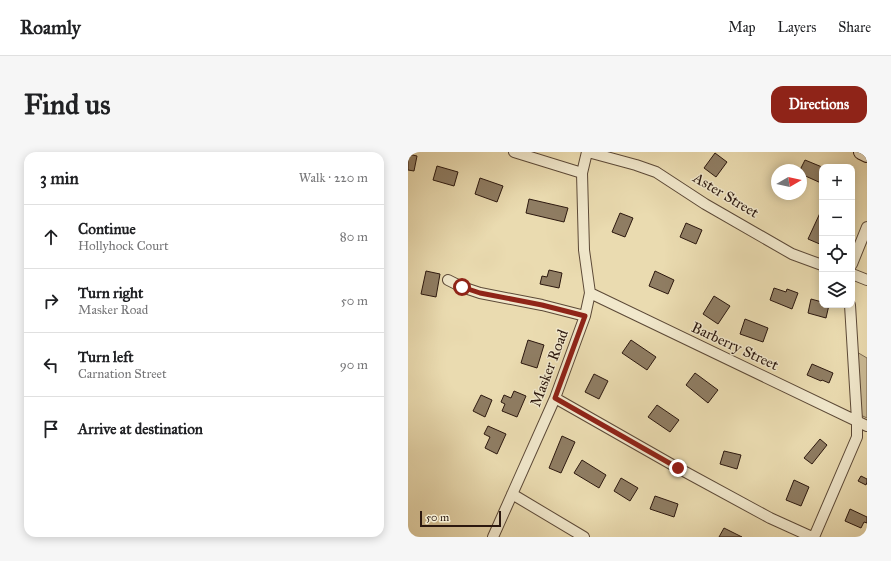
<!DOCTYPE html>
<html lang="en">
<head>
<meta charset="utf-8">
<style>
	:root { --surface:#fff; --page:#f6f6f6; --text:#202124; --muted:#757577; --line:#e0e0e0; --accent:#8f2418 }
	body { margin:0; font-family:"IM FELL Great Primer",serif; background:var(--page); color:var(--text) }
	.controls { position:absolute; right:12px; top:12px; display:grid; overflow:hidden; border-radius:8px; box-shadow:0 2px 10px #0003 }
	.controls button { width:36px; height:36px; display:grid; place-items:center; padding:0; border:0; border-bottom:1px solid var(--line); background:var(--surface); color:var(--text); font:20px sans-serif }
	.compass { position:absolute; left:363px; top:12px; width:36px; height:36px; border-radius:50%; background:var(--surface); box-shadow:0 2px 10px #0003; rotate:81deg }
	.scale { position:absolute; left:12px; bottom:10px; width:81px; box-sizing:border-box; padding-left:4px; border:2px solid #2c180f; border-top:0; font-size:11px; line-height:14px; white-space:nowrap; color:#2c180f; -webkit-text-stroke:3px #f1e8cc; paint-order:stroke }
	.stop { position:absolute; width:12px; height:12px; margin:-9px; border:3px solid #8f2418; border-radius:50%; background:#fff }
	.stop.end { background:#8f2418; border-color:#fff; box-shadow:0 1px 4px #0008 }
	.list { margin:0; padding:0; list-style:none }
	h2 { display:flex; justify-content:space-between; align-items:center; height:52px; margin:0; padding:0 16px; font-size:17px }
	h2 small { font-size:13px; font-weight:400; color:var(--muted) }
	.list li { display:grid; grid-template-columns:26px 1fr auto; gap:12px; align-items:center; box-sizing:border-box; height:64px; padding:0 16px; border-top:1px solid var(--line) }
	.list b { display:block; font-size:15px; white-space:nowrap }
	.list p { margin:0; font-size:13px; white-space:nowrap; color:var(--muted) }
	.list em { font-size:13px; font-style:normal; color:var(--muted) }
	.icon { flex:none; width:22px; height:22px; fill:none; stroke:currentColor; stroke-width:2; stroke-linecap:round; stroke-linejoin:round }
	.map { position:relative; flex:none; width:459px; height:385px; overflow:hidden; border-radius:12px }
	header { display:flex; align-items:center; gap:24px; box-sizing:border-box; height:56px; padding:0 20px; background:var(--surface); border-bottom:1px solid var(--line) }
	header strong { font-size:19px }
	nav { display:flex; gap:22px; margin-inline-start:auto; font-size:14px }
	.intro { display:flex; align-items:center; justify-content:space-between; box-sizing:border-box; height:96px; padding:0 24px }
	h1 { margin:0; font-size:28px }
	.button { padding:10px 18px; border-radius:12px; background:var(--accent); color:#fff; font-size:14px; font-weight:700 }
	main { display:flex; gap:24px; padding:0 24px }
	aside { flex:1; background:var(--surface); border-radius:12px; box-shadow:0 2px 10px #0003 }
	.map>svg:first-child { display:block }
	.green { fill:#caba95; stroke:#7b6952 }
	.building { fill:#8f7d63; stroke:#2c180f }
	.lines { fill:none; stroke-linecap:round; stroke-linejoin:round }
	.street-casing { stroke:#5c4937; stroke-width:12 }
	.secondary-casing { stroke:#2c180f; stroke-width:16 }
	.street { stroke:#f1e8cc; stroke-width:10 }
	.secondary { stroke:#f1e8cc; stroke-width:14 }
	.route { stroke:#8f2418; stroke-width:5 }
	.labels { text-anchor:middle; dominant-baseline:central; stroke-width:3; stroke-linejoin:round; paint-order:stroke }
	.street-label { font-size:15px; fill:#2c180f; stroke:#f1e8cc }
</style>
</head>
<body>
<header>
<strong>Roamly</strong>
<nav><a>Map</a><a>Layers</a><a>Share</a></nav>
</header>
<div class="intro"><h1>Find us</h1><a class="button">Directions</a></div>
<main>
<aside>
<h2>3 min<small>Walk · 220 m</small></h2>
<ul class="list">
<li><svg class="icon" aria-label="ahead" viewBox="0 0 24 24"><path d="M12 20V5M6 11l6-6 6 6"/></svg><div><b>Continue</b><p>Hollyhock Court</p></div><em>80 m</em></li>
<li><svg class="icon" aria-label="right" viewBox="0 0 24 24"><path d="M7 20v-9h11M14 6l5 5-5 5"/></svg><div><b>Turn right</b><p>Masker Road</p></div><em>50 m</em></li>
<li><svg class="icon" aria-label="left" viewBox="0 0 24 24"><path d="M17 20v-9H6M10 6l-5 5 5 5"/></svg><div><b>Turn left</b><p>Carnation Street</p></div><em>90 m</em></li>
<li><svg class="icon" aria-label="arrive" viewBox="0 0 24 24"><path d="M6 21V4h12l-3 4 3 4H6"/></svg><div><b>Arrive at destination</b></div></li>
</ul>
</aside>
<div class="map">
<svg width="459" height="385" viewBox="0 0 459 385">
	<rect width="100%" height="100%" fill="#eadbb0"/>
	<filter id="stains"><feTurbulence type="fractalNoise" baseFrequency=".005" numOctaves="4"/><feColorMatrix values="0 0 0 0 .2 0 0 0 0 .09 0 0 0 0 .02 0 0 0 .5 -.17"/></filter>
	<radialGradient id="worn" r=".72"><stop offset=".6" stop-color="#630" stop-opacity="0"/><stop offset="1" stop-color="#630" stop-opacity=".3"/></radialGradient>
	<path class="green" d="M442,196l17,10v60l-11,-5z"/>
	<path class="building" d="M307,1l12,9 -11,15 -12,-9z
		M0,2l9,2 -3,15 -6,-1z
		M397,8l17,7 -1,16 -20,-9v-4h-1z
		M29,14l21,6 -4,14 -21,-6z
		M72,26l23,8 -6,16 -22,-8z
		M121,47l39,9 -4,14 -38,-9z
		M212,61l13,5 -8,19 -13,-5z
		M412,61l2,1v31l-14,-6z
		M278,71l16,7 -6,14 -16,-7z
		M141,118l13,3 -3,15 -19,-4 2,-8 5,1z
		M18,119l14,3 -4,23 -15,-3z
		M247,119l19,9 -6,14 -19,-8z
		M366,136l12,4 1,-3 11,4 -6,16 -22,-9z
		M306,144l16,10 -12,18 -15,-10z
		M403,147l11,3v3h7l-3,13 -18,-5z
		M337,167l23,9 -5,14 -23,-8z
		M120,188l16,5 -7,23 -16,-5z
		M223,188l25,17 -9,13 -25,-17z
		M404,212l21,9 -4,10 -7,-3 -1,1 -14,-6z
		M287,221l23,17 -10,13 -22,-18z
		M186,222l14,7 -9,18 -14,-7z
		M106,239l12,5 -9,21 -15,-6 3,-7 -4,-2 3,-7 7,3z
		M73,243l11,5 -7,17 -12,-6z
		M249,253l22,15 -9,12 -22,-15z
		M80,274l18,8 -9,20 -12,-6 5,-11 -6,-3z
		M154,284l13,6 -14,31 -12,-5z
		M412,287l7,6 -15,19 -8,-6z
		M316,299l17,4 -4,14 -17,-5z
		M174,308l24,15 -7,13 -25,-15z
		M453,324l6,3v3l-1,3 -8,-4z
		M213,326l17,10 -8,13 -16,-10z
		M386,328l15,7 -8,19 -15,-6z
		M247,344l23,8 -4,13 -24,-8z
		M442,357l17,8v6l-3,-1 -3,6 -16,-7z
		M316,376l18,9h-23z"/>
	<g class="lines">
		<defs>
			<path id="street" d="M106,0l68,21
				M180,0l48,13 20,7 49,32 87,50 30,11
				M444,112l15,-37
				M444,122l15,6
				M40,128l14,7 18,6 62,12 43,11
				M182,141l277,133
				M147,246l123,70 92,50 42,19
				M104,342l72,43
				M85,385l62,-139 30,-82 5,-23 -6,-43 -2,-77 5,-21
				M406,385l43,-100v-17l-7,-115"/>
			<path id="secondary" d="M453,0l6,3"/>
		</defs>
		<use href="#street" class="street-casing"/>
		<use href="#secondary" class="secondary-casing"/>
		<use href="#street" class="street"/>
		<use href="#secondary" class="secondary"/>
	</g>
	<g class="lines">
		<path class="route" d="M54,135l18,6 62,12 43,11 -30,82 123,70"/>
	</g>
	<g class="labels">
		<g class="street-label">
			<text transform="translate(318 43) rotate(31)">Aster Street</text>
			<text transform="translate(327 194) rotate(25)">Barberry Street</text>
			<text transform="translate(141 216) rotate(-69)">Masker Road</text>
		</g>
	</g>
	<rect width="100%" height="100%" filter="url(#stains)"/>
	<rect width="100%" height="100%" fill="url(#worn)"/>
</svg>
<div class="controls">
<button>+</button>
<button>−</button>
<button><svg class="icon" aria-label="locate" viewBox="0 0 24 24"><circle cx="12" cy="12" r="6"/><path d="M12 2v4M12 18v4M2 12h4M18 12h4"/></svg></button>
<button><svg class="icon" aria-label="layers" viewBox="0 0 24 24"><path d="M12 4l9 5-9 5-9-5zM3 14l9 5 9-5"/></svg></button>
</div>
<svg class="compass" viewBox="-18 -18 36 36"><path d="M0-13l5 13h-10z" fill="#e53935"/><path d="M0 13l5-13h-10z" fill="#757577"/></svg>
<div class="scale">50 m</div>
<div class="stop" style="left:54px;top:135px"></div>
<div class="stop end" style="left:270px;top:316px"></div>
</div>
</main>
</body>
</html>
